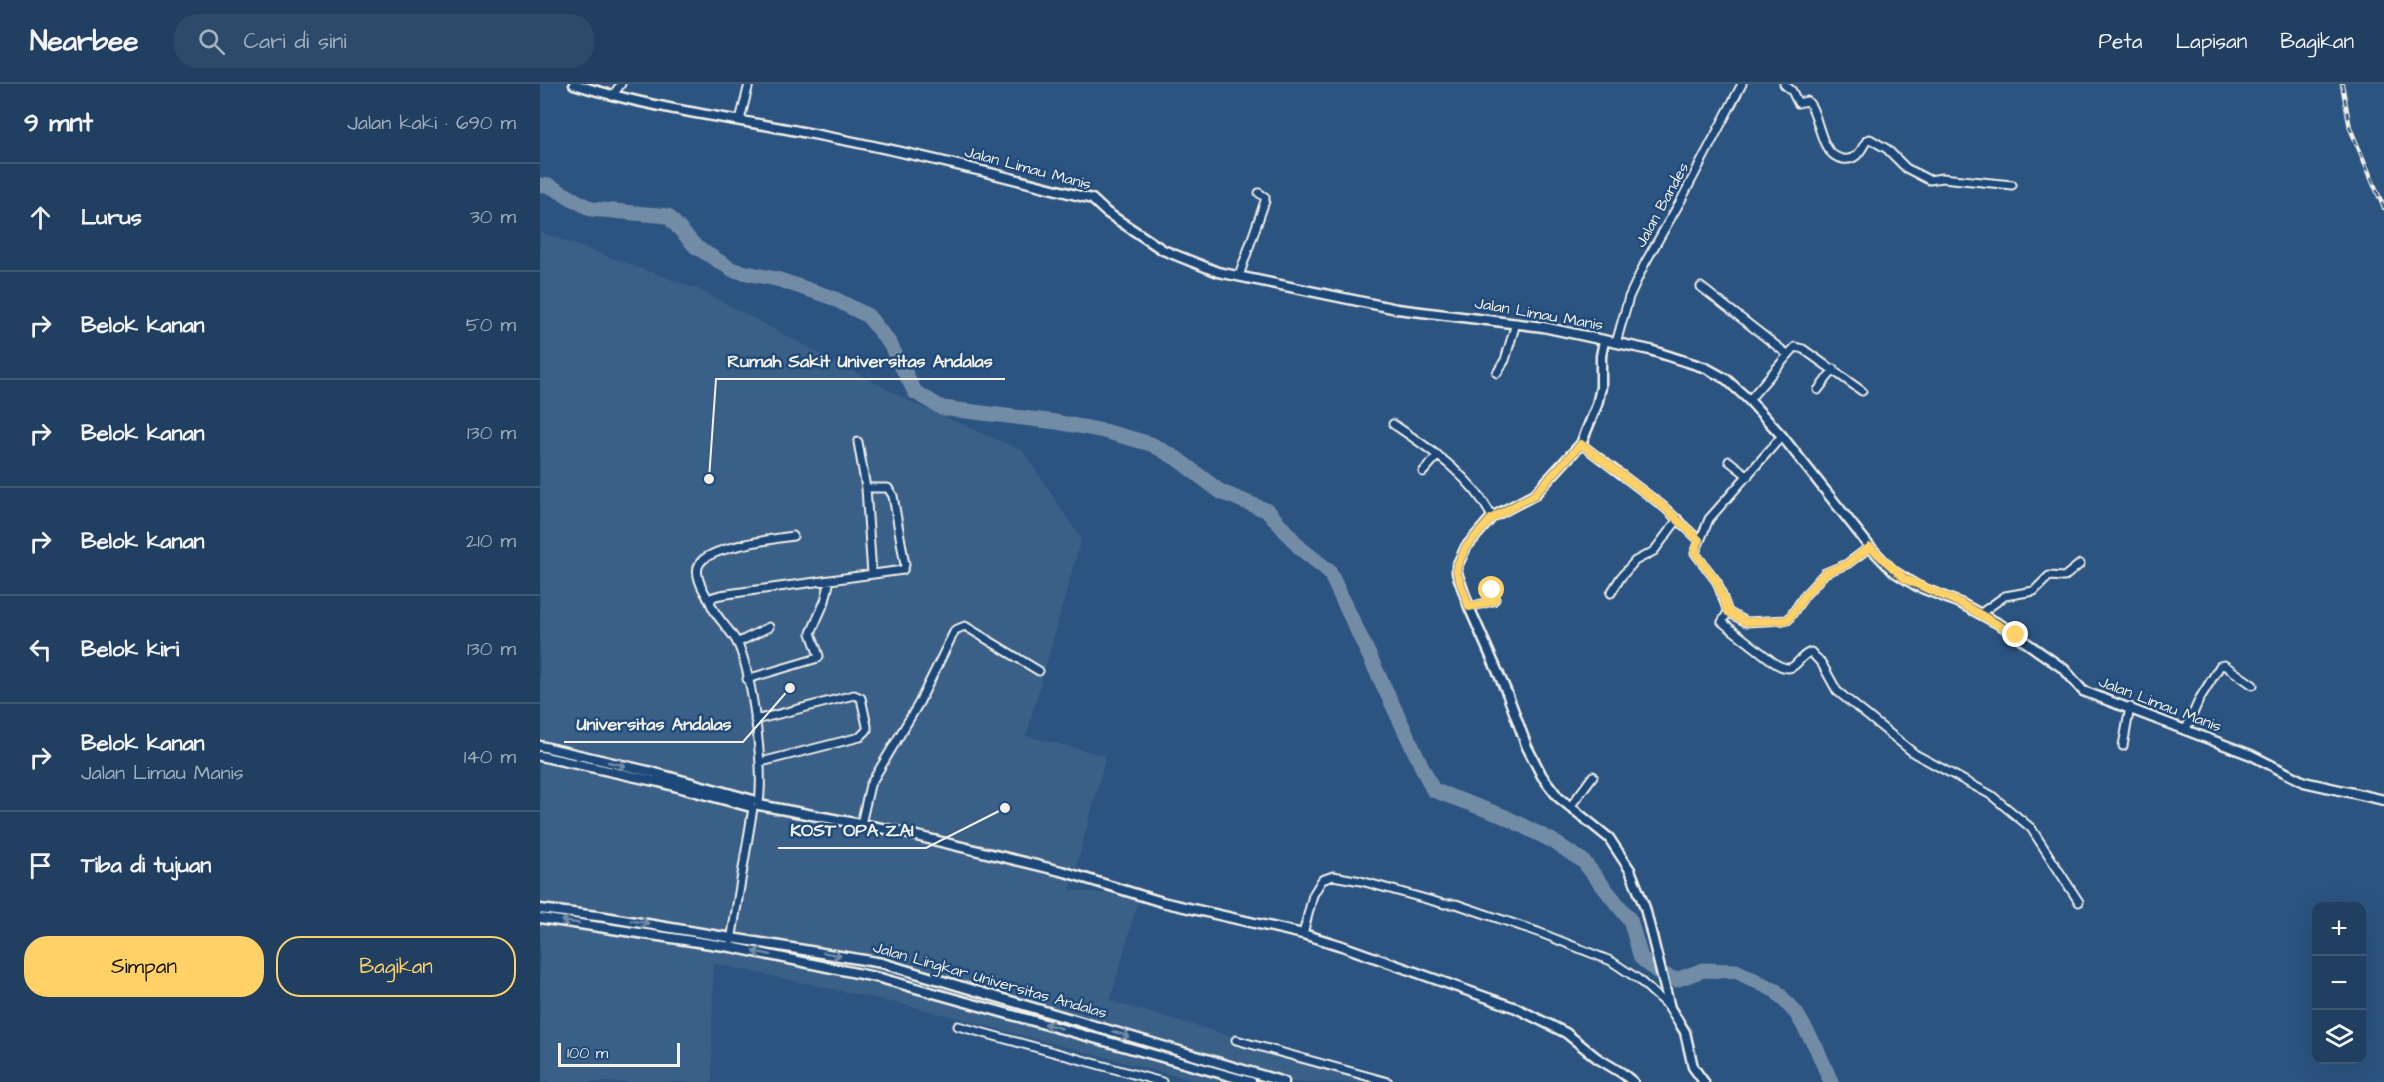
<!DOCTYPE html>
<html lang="id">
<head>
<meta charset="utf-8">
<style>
	:root { --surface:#213f61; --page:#2d4a6a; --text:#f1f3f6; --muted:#a2afbd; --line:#3e5876; --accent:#ffd166 }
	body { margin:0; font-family:"Architects Daughter",sans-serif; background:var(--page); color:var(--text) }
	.controls { position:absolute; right:18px; bottom:18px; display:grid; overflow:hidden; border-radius:12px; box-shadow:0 6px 24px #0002 }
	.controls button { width:54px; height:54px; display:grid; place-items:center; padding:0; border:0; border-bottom:2px solid var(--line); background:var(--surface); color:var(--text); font:30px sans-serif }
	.scale { position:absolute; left:18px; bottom:15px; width:122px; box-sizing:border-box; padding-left:6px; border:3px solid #f4f1e8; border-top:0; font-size:16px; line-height:21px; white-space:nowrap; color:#f4f1e8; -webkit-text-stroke:4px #1f4a7a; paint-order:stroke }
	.stop { position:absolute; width:18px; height:18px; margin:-14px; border:4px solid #ffd166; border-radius:50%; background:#fff }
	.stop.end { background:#ffd166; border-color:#fff; box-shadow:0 2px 6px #0008 }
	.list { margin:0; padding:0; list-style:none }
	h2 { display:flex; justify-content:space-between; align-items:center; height:78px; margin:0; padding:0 24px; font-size:26px }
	h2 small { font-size:20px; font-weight:400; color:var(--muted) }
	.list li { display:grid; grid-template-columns:39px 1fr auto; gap:18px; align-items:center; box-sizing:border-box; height:108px; padding:0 24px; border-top:2px solid var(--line) }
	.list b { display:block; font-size:22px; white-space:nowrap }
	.list p { margin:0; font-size:20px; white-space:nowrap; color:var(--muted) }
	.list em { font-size:20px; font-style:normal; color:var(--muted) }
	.actions { display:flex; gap:12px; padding:18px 24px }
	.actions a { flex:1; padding:14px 0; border:2px solid var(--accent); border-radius:24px; text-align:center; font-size:21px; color:var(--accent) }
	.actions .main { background:var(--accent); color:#111 }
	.icon { flex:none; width:33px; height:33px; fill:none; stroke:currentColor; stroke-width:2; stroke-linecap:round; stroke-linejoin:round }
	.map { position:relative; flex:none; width:1844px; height:998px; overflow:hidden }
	header { display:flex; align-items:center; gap:36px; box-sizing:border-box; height:84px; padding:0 30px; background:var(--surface); border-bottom:2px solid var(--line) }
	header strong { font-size:28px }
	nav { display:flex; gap:33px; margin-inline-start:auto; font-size:21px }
	.search { width:420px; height:54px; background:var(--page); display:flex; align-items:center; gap:15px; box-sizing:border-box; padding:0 21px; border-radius:24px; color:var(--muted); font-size:22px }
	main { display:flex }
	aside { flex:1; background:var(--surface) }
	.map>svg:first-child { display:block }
	.built { fill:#3b6088 }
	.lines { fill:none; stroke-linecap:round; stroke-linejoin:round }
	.river { stroke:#738ca6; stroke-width:15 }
	.minor-casing { stroke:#f4f1e8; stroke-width:11 }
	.tertiary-casing { stroke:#f4f1e8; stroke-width:13 }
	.minor { stroke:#1f4a7a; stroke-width:7 }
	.tertiary { stroke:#1f4a7a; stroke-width:8 }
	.rail-casing { stroke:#f4f1e8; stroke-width:4.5 }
	.rail { stroke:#1f4a7a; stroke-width:2; stroke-dasharray:7; stroke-linecap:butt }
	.oneway { stroke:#748da6 }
	.route { stroke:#ffd166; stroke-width:8 }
	.labels { text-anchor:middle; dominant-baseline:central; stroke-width:5; stroke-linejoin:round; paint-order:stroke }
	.street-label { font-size:16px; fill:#f4f1e8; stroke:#1f4a7a }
	.leader { fill:none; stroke:#f4f1e8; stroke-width:2 }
	.callout-dot { fill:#f4f1e8; stroke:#1f4a7a; stroke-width:2 }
	.callout-label { font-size:18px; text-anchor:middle; font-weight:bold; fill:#f4f1e8; stroke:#1f4a7a; stroke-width:5; stroke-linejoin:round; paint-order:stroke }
</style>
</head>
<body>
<header>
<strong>Nearbee</strong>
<div class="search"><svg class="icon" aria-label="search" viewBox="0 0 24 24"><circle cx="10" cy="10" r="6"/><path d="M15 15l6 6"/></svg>Cari di sini</div>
<nav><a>Peta</a><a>Lapisan</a><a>Bagikan</a></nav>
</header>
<main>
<aside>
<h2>9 mnt<small>Jalan kaki · 690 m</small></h2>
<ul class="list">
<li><svg class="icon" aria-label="ahead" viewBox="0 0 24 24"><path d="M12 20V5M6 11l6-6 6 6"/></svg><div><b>Lurus</b></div><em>30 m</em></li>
<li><svg class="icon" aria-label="right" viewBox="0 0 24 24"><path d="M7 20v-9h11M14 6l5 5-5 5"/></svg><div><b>Belok kanan</b></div><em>50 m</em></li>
<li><svg class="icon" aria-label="right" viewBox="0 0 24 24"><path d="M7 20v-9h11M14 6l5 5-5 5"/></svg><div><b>Belok kanan</b></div><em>130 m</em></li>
<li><svg class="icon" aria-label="right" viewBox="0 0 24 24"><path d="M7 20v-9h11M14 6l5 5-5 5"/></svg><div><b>Belok kanan</b></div><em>210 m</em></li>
<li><svg class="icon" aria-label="left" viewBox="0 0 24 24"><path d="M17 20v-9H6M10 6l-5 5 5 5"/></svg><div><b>Belok kiri</b></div><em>130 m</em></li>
<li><svg class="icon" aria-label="right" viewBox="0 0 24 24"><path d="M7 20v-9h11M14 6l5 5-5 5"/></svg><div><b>Belok kanan</b><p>Jalan Limau Manis</p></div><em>140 m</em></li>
<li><svg class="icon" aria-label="arrive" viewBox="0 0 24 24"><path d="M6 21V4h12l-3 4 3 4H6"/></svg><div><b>Tiba di tujuan</b></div></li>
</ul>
<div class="actions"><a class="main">Simpan</a><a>Bagikan</a></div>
</aside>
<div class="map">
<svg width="1844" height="998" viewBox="0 0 1844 998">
	<rect width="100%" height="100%" fill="#2c5481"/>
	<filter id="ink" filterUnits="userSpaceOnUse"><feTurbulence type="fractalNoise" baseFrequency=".0167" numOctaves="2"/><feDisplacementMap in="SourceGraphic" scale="12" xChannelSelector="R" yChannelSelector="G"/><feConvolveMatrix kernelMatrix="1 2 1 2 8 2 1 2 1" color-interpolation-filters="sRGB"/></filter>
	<g filter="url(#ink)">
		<path class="built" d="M0,148l160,58 217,115 106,46 58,88 -55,197 80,20 -36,134 69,7 -29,104 281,81h-192l-280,-74 -206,-45 -1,119h-172z"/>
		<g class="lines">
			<path class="river" d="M0,101l10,1 41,23 77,7 28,31 37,23 47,10 53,18 35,18 22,28 25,48 27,16 114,14 48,9 47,13 25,14 45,34 47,19 32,37 29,23 104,219 70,26 48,24 32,21 47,59 11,38 17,14 18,8 27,-10 33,1 40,20 20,22 20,34 15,35"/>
			<defs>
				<path id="minor" d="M1244,0l8,7 6,12 9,-2c13,10 11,55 36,58 14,2 18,-9 24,-19l3,-1 17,10 19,19 23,12 13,-2 70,7
					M72,12l9,-12
					M200,36l9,-36
					M699,192l26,-75v-4l-6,-4
					M1161,203l86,67
					M1076,259l13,-46 16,-34 35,-61 62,-118
					M957,289l8,-13 11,-37
					M1278,306l16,-21
					M1209,316l46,-53 8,2 59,42
					M853,340c37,25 79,52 99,93
					M1242,352l-73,83 -14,34 22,29 11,30 18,10 42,-2 17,-25 20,-22 22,-9 23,-17
					M318,358l8,46 6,86
					M1041,360l83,63 35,33
					M1189,377l19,15
					M883,388l15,-17
					M1071,509l10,-16 14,-16 19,-10 24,-32
					M170,518c-5,-9 -18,-28 -10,-39 10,-16 74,-24 93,-27
					M929,523l24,-6 2,-2 -3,-9
					M1188,528l-6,10 54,42c22,12 19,-7 35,-12l11,12 15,27 16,13 62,50 76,41 40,33 48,74
					M1441,529l24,-17 29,-5 15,-15 15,1 16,-13
					M197,559l32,-16
					M207,595l71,-21 1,-2 -8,-23 14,-32 5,-21
					M215,636l99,-25 7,3 6,28v4l-7,7 -99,25
					M1646,645l14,-31 20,-32 4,-1 29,20
					M1583,662l7,-39
					M219,719c5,-37 -6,-125 -21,-159 -7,-15 -23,-26 -28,-42l3,-5 7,-2 183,-25 2,-5 -12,-69 -5,-8h-22
					M1030,723l23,-31
					M321,740l9,-39 49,-82 36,-73 10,-4 74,45
					M763,850l10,-39 9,-15 11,-4 28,5 83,23h12l82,28 73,29 27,18 32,29
					M191,857l22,-133
					M418,942l204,56
					M696,956l152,42"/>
				<path id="tertiary" d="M34,0c81,26 166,35 249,52 91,17 180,40 269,63l14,13 57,38 55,22 179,37 146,18 107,23 56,18 20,11 23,21 33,36 88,111 23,24 24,15 45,18 39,21 63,44 19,22 168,64 53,27 80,18
					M1064,257l-3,15v31l-4,18 -16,39 -47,51 -42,22 -26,30 -9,19v7l12,34 38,86 20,54 15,29 16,21 51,41 21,32 15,38 25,100 15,24 8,35 11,15
					M0,662l112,26 101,28
					M0,672l119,26 92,25
					M219,721l133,25 173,42 97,30 141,32 39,12 174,62 50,25 31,25 25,15 11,9
					M0,825l65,8 277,46 402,119
					M0,834l191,29 149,31 371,104"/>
			</defs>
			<use href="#minor" class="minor-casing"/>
			<use href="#tertiary" class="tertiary-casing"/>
			<use href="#minor" class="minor"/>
			<use href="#tertiary" class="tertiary"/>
			<defs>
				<path id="rail" d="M1802,0l8,44 34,80"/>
			</defs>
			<use href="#rail" class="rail-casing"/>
			<use href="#rail" class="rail"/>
		</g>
		<defs><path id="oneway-shaft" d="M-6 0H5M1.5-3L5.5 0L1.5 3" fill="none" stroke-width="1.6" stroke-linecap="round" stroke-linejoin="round" transform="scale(1.5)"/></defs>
		<g class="oneway">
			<use href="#oneway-shaft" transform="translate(77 680) rotate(13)"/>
			<use href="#oneway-shaft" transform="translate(30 838) rotate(-172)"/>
			<use href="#oneway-shaft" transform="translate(100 838) rotate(9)"/>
			<use href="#oneway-shaft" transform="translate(222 869) rotate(-168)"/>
			<use href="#oneway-shaft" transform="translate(292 870) rotate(10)"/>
			<use href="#oneway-shaft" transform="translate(513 942) rotate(-164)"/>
			<use href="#oneway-shaft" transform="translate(581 950) rotate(17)"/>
		</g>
	</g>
	<g class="lines" filter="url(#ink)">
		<path class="route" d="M952,506l3,9 -2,2 -24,6 -12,-34v-7l9,-19 26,-29 42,-23 47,-51 83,63 35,33 -4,13 22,29 11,30 18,10 42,-2 17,-25 20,-22 22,-9 23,-17 35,32 57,25 54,31"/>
	</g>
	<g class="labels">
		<g class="street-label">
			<text transform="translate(488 84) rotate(15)">Jalan Limau Manis</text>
			<text transform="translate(1122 121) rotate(-61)">Jalan Bandes</text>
			<text transform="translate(999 230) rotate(10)">Jalan Limau Manis</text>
			<text transform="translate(1620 620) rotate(21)">Jalan Limau Manis</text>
			<text transform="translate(450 896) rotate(16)">Jalan Lingkar Universitas Andalas</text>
		</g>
	</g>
	<path class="leader" d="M169 395L176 295H465M250 604L203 658H24M465 724L386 764H238"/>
	<g class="callout-dot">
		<circle cx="169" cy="395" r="6"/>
		<circle cx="250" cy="604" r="6"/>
		<circle cx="465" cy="724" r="6"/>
	</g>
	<g class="callout-label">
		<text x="320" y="283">Rumah Sakit Universitas Andalas</text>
		<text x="114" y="646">Universitas Andalas</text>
		<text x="312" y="752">KOST OPA ZAI</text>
	</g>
</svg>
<div class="controls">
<button>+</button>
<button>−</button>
<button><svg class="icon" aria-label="layers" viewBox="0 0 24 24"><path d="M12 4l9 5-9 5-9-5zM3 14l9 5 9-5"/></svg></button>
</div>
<div class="scale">100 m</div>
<div class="stop" style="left:952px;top:506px"></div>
<div class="stop end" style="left:1476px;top:551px"></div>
</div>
</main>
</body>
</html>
